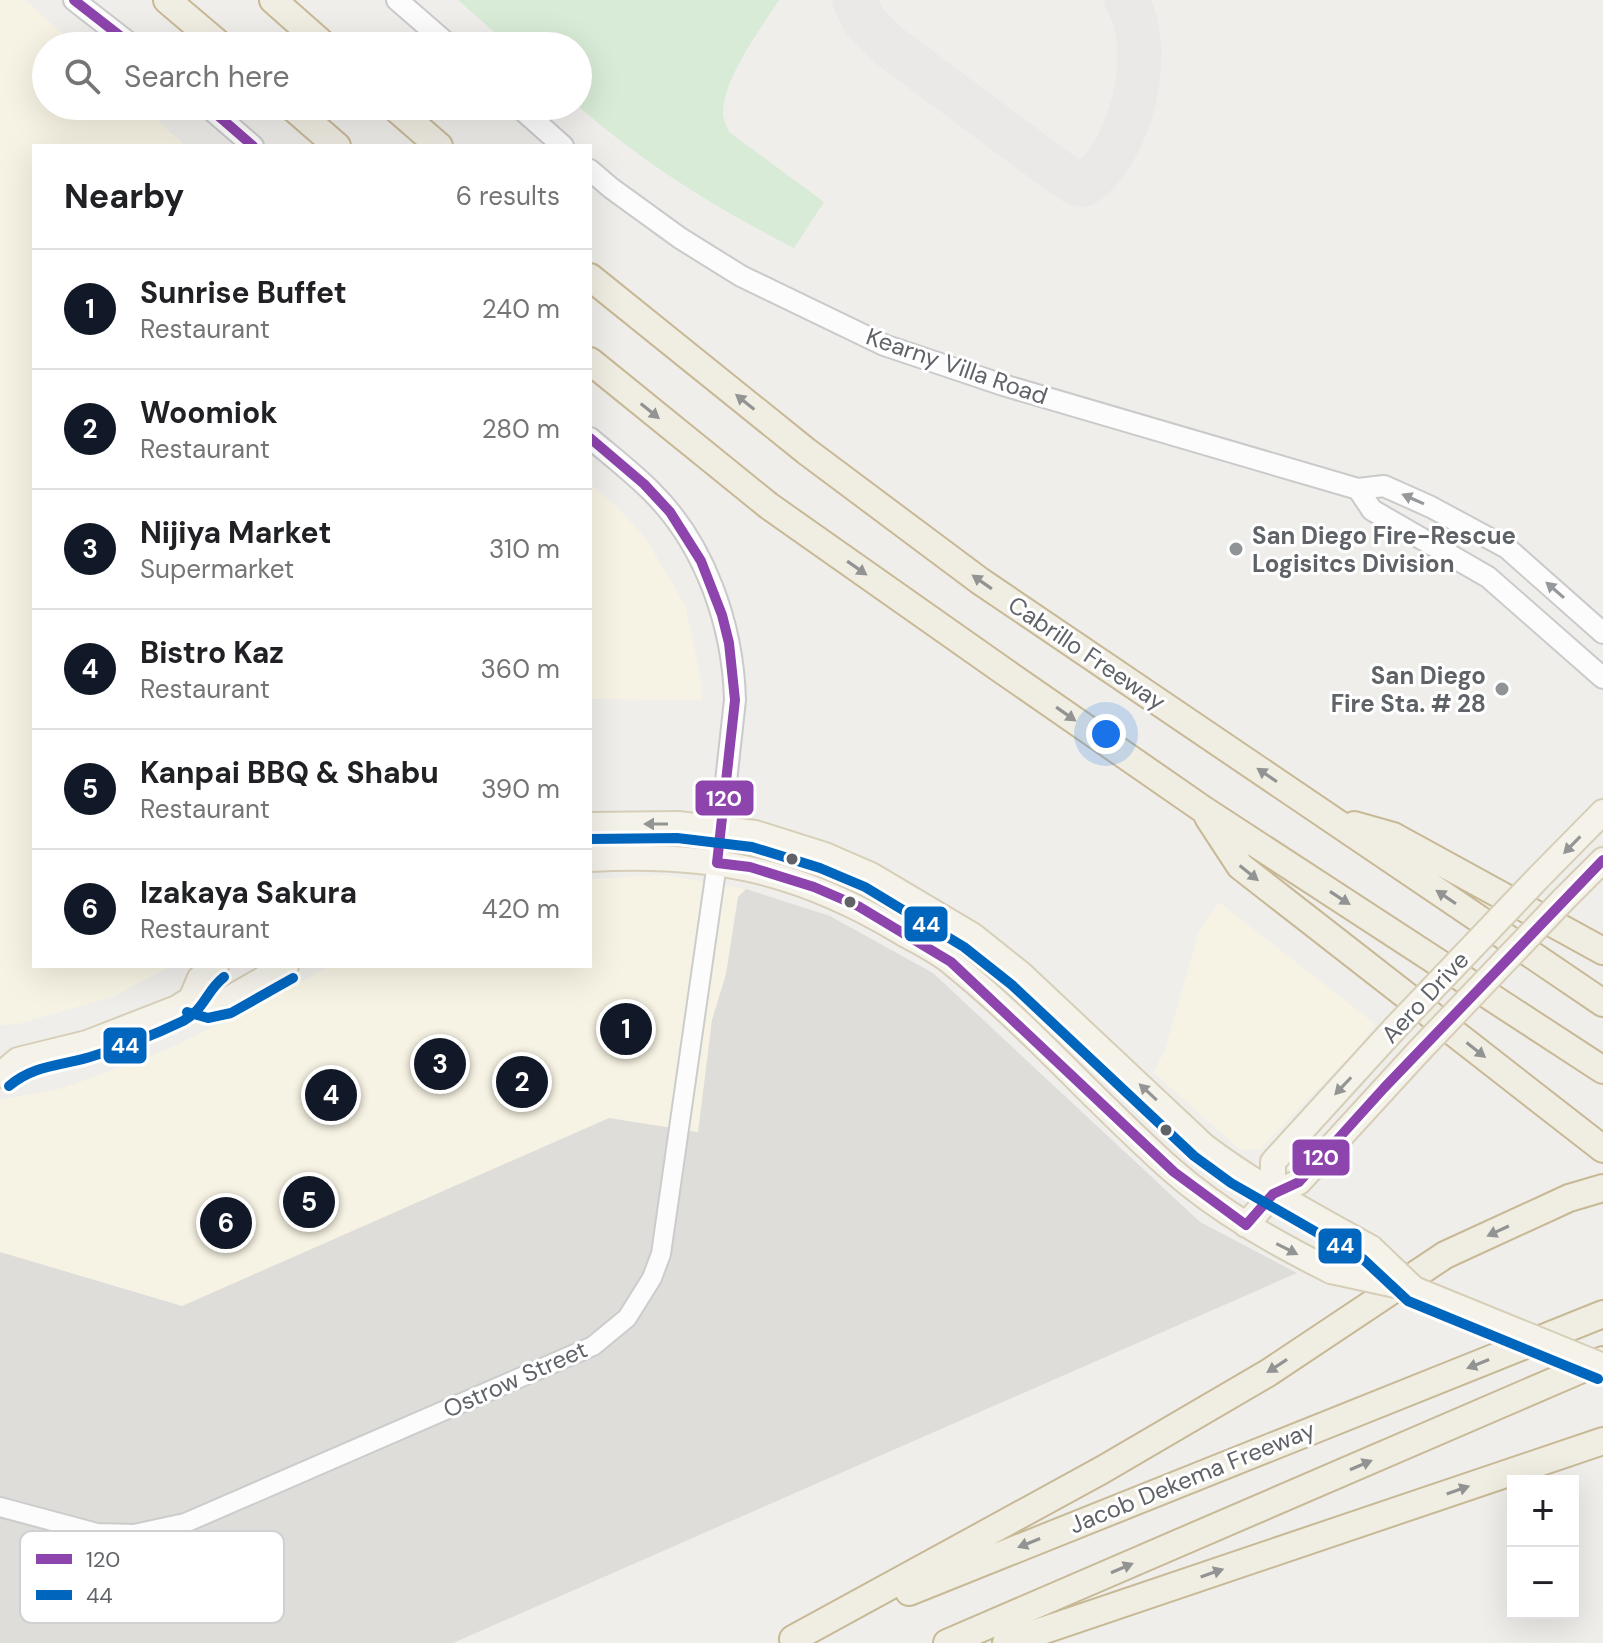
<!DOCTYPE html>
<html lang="en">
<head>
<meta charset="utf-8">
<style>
	:root { --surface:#fff; --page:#f6f6f6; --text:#202124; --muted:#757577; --line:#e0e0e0; --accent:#111827 }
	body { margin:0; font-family:"DM Sans",sans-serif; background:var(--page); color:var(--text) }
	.controls { position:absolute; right:24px; bottom:24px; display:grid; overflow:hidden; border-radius:0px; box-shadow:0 8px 32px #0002 }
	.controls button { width:72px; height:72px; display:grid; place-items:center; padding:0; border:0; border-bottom:2px solid var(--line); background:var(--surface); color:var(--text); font:40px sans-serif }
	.you { position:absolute; left:1106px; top:734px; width:28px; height:28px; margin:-20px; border:6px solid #fff; border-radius:50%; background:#1a73e8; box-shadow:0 0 0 12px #1a73e833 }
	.badge { display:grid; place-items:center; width:52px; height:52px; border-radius:50%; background:var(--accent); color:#fff; font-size:26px; font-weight:700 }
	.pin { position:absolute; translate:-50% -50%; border:4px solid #fff; box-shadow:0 2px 8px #0006 }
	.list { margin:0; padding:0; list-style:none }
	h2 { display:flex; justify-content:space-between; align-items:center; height:104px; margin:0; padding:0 32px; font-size:34px }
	h2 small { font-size:26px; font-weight:400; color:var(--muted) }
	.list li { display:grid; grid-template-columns:52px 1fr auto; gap:24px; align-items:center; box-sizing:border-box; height:120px; padding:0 32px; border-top:2px solid var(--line) }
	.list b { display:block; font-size:30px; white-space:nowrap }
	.list p { margin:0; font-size:26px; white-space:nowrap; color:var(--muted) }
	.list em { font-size:26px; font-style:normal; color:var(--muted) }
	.icon { flex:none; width:44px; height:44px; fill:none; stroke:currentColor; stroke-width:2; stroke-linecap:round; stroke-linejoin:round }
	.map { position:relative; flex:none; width:1603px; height:1643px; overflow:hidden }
	.search { position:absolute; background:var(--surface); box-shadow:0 8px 32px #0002; left:32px; top:32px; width:560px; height:88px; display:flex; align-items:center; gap:20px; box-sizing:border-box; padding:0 28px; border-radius:44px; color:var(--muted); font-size:30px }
	.panel { position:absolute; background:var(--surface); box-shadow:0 8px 32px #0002; left:32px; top:144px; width:560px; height:824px; border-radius:0px }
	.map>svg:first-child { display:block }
	.commercial { fill:#f7f3e4 }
	.industrial { fill:#dfddda }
	.green { fill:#d8ebd6 }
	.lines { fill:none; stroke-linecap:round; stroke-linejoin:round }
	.taxiway { stroke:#eae9e7; stroke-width:44 }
	.tertiary-casing { stroke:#cbcccc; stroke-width:22 }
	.secondary-casing { stroke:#cacacb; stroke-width:24 }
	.primary-casing { stroke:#d7ceb8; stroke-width:28 }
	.motorway-casing { stroke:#c8b996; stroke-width:30 }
	.tertiary { stroke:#fdfcfc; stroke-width:18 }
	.secondary { stroke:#fdfcfc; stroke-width:20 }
	.primary { stroke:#f4f2e9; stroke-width:24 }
	.motorway { stroke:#f0ede3; stroke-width:26 }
	.primary-bridge-casing { stroke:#d7ceb8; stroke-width:28; stroke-linecap:butt }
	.primary-bridge { stroke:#f4f2e9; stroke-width:24 }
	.bus-1-casing { stroke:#fff; stroke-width:16 }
	.bus-2-casing { stroke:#fff; stroke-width:16 }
	.bus-1 { stroke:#8e44ad; stroke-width:10 }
	.bus-2 { stroke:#0065bd; stroke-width:10 }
	.oneway { fill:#929393 }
	.oneway2 { fill:#96999c }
	.oneway3 { fill:#939595 }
	.poi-dot { fill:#919496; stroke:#fff; stroke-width:3 }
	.bus-dot { fill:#5f6368; stroke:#fff; stroke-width:3 }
	.labels { text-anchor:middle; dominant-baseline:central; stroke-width:6; stroke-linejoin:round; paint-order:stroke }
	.street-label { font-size:24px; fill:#5f6368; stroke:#fff }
	.poi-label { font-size:24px; font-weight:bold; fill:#5f6368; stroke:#fff; text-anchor:start }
	.key { fill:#fff; stroke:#cfd0d2; stroke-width:2 }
	.key-label { font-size:22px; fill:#5f6368 }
	.line-badge { stroke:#fff; stroke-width:3 }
	.badge-label { font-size:22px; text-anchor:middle; font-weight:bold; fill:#fff }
</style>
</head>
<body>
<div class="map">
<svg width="1603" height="1643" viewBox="0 0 1603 1643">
	<rect width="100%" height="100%" fill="#efeeea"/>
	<path class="commercial" d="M0,0h25l51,46h-30v60h96l44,40h-152v820h137l-59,31 -94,27 -18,1z
		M590,484l28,24 28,31 39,66 17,80 -1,15 -111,-1z
		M665,875l81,14 -8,8 -12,77 -14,46 -13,113 -90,-14 -427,187 -182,-54v-152l63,-12 99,-36 123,-61 44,-25h261v-87z
		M1219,902l156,122 -14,20 -101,105 -20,1 -87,-78 11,-19 35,-122z"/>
	<path class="industrial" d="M746,889l84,27 103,57 267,249 97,51 -844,370h-453v-391l182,54 427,-188 89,14 14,-112 14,-46 12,-77z"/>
	<path class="green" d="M458,0h321c-19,30 -56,78 -56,114 0,6 4,12 6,18l95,70 -30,46c-77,-39 -151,-85 -216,-142v-60h-68z"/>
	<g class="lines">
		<path class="taxiway" d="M854,0l10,21 24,24 164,122 23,16 8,2c48,-30 74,-137 43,-185"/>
		<defs>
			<path id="tertiary" d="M0,1507l97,26 37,1 51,-11 408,-177 34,-28 25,-40 9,-24 56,-391"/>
			<path id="secondary" d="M74,0l59,46
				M397,0l53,46
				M207,106l46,40
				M518,106l45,40
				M590,170l21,18 69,50 61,38 143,69 119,40 355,104 26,-3 47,21 76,41 96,85
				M590,438c20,17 42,34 61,53 54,53 82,134 84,209l-18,163
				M1358,489l14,21 116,67 115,101"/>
			<path id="primary" d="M590,825l88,-1 77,9 70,22 46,20 101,60 49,39 183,172c53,40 110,70 167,102
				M590,859c120,-7 208,11 311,73 17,10 37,19 52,32 78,63 144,140 220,207 47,41 102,72 158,100
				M1539,877l64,-65
				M1563,900l40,-40
				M191,999l17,5 19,-4 59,-34
				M0,1075l18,-15 69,-17 90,-35 14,-9 9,-21 16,-12
				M1273,1194v-32l122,-134
				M1246,1225l27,-31 26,-12 120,-131"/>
			<path id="motorway" d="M167,0l54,46
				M273,0l52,46
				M291,106l46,40
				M393,106l46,40
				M590,277l216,174 174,130 623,422
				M590,361l179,145 233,164 202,140 399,260
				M1208,817l32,49 363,283
				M1354,825l39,11 210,115
				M909,1592l694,-278
				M793,1639l309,-169 166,-97 177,-118 124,-57 34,-10
				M947,1643l656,-283
				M1006,1643l597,-202"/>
		</defs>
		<use href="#tertiary" class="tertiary-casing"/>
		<use href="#secondary" class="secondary-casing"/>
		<use href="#primary" class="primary-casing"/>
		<use href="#motorway" class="motorway-casing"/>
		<use href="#tertiary" class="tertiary"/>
		<use href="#secondary" class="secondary"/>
		<use href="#primary" class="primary"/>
		<use href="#motorway" class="motorway"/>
		<defs>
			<path id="primary-bridge" d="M1395,1028l144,-151
				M1419,1051l144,-151
				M1371,1248l43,41
				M1331,1271l83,18 189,77"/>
		</defs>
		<use href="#primary-bridge" class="primary-bridge-casing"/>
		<use href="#primary-bridge" class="primary-bridge"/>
		<defs>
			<path id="bus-1" d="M74,0l59,46
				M207,106l46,40
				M590,438l54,46 26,28 31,49 21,54 7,28 6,57 -18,163 33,4 64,20 44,19 93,56 223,210 72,53 27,-31 26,-12 85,-94 219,-228"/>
			<path id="bus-2" d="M590,839l87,-1 75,9 68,21 45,19 99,60 48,38 182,171 37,27 132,76 45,42 190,78
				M187,1012l21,6 23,-5 62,-35
				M9,1086c25,-21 51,-20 81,-29 30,-9 64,-22 93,-36 22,-12 23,-30 41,-44"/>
		</defs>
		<use href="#bus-1" class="bus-1-casing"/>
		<use href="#bus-2" class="bus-2-casing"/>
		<use href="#bus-1" class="bus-1"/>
		<use href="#bus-2" class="bus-2"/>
	</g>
	<defs><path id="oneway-solid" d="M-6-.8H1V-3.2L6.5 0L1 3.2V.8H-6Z" transform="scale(2)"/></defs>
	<g class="oneway">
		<use href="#oneway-solid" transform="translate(745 402) rotate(-141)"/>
		<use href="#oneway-solid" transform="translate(650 411) rotate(39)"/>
		<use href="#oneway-solid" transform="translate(857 568) rotate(35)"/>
		<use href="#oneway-solid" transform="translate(982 582) rotate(-145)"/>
		<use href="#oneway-solid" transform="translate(1066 714) rotate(35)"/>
		<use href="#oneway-solid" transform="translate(1267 775) rotate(-146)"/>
		<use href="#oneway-solid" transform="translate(1249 873) rotate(39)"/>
		<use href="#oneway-solid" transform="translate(1446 897) rotate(-146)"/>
		<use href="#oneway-solid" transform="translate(1340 898) rotate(33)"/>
		<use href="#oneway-solid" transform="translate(1476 1050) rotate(38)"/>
		<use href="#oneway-solid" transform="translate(1498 1231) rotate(155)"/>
		<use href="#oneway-solid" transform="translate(1478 1364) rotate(158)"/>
		<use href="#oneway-solid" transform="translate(1277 1366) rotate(147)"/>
		<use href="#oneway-solid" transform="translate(1361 1465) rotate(-23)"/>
		<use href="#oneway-solid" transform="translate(1458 1490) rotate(-19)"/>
		<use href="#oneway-solid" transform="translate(1029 1543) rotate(158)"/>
		<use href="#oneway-solid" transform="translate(1122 1568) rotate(-23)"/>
		<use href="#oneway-solid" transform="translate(1212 1573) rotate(-19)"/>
	</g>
	<g class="oneway2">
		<use href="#oneway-solid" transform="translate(1413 499) rotate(-156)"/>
		<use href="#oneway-solid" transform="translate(1555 590) rotate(-139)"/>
	</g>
	<g class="oneway3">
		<use href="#oneway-solid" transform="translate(656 824) rotate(180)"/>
		<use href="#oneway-solid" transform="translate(1572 845) rotate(134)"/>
		<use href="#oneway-solid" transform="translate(1343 1086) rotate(133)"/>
		<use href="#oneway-solid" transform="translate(1148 1092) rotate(-137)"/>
		<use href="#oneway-solid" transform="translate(1287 1249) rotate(27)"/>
	</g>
	<g class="poi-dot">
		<circle cx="1236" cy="549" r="8"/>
		<circle cx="1502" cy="689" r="8"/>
	</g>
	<g class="bus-dot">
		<circle cx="792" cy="859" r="7"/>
		<circle cx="850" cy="902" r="7"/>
		<circle cx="1166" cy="1130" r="7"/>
	</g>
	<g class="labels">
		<g class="street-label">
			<text transform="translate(957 366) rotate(19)">Kearny Villa Road</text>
			<text transform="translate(1087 653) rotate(34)">Cabrillo Freeway</text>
			<text transform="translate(1425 997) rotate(-47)">Aero Drive</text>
			<text transform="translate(515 1379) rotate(-24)">Ostrow Street</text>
			<text transform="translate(1192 1477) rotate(-22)">Jacob Dekema Freeway</text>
		</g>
		<g class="poi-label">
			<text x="1252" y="535">San Diego Fire-Rescue<tspan x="1252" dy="28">Logisitcs Division</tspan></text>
			<text x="1486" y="675" text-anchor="end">San Diego<tspan x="1486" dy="28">Fire Sta. # 28</tspan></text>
		</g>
	</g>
	<rect x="20" y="1531" width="264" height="92" rx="12" class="key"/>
	<rect x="36" y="1554" width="36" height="10" fill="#8e44ad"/>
	<rect x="36" y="1590" width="36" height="10" fill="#0065bd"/>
	<g class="key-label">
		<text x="86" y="1567">120</text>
		<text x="86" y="1603">44</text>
	</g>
	<g class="line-badge">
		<rect x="694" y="779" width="61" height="38" rx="8" fill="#8e44ad"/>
		<rect x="903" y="905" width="46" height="38" rx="8" fill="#0065bd"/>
		<rect x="102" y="1026" width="46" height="39" rx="8" fill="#0065bd"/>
		<rect x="1291" y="1138" width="60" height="39" rx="8" fill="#8e44ad"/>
		<rect x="1317" y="1227" width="46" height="38" rx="8" fill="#0065bd"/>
	</g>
	<g class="badge-label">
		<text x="724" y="806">120</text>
		<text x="926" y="932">44</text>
		<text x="125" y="1053">44</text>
		<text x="1321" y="1165">120</text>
		<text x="1340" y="1253">44</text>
	</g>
</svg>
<div class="controls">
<button>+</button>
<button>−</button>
</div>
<div class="you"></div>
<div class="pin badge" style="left:626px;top:1029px">1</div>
<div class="pin badge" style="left:522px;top:1082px">2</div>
<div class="pin badge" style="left:440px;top:1064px">3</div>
<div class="pin badge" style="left:331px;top:1095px">4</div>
<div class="pin badge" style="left:309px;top:1202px">5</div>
<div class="pin badge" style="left:226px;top:1223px">6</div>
<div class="search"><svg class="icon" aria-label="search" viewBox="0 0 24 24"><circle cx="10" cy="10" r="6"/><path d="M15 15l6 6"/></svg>Search here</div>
<section class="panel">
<h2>Nearby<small>6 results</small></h2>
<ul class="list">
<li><span class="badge">1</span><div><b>Sunrise Buffet</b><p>Restaurant</p></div><em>240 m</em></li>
<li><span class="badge">2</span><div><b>Woomiok</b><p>Restaurant</p></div><em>280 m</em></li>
<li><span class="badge">3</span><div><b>Nijiya Market</b><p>Supermarket</p></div><em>310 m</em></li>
<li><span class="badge">4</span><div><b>Bistro Kaz</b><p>Restaurant</p></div><em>360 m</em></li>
<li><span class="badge">5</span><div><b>Kanpai BBQ &amp; Shabu</b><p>Restaurant</p></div><em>390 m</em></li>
<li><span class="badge">6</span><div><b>Izakaya Sakura</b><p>Restaurant</p></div><em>420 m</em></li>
</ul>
</section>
</div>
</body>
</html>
